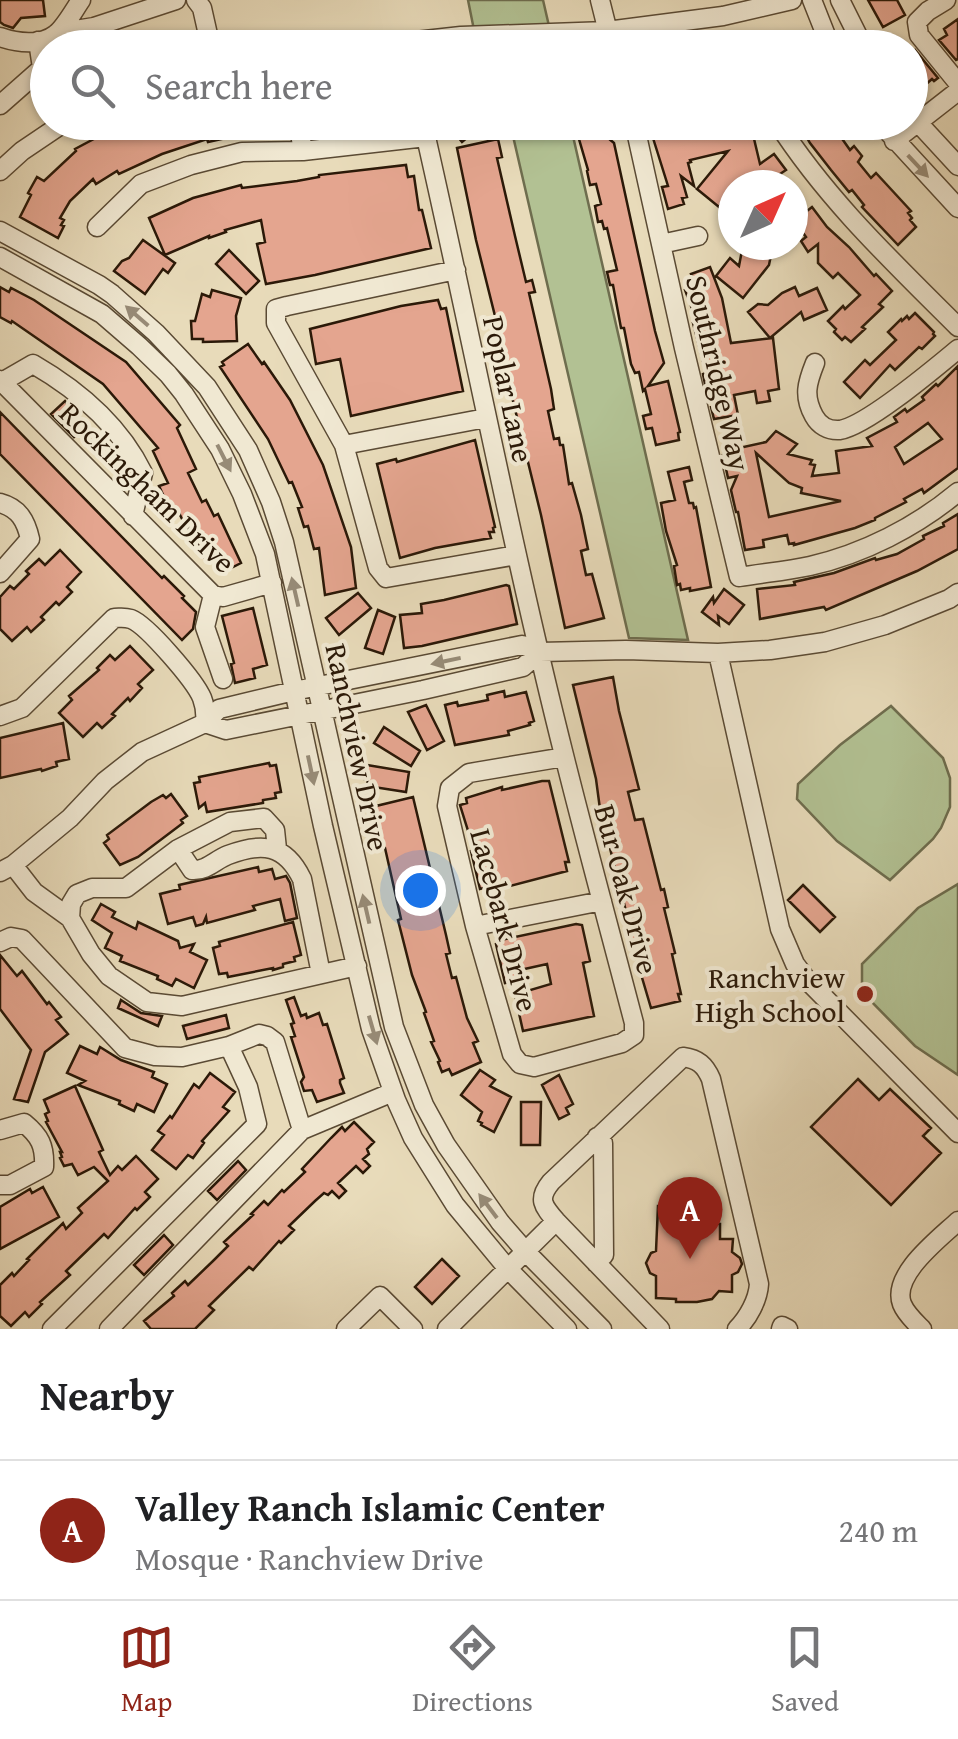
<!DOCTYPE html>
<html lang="en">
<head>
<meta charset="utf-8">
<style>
	:root { --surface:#fff; --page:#f6f6f6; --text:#202124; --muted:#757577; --line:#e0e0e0; --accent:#8f2418 }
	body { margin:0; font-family:"Gentium Book Plus",serif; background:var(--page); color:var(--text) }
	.compass { position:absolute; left:718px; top:170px; width:90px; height:90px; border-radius:50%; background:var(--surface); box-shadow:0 2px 8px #0004; rotate:45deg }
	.you { position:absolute; left:420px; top:890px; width:35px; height:35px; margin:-25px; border:8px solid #fff; border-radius:50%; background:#1a73e8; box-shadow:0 0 0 15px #1a73e833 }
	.badge { display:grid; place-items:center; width:65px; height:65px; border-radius:50%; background:var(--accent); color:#fff; font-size:32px; font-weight:700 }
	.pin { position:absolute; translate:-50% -82px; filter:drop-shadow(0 2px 5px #0008) }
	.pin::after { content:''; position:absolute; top:52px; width:35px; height:30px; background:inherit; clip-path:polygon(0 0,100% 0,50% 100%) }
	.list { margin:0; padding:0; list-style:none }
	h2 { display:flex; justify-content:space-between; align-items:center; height:130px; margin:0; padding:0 40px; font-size:42px }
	h2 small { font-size:32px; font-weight:400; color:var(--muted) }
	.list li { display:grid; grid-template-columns:65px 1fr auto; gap:30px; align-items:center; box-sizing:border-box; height:140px; padding:0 40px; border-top:2px solid var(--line) }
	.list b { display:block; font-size:38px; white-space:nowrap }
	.list p { margin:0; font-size:32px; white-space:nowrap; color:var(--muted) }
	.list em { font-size:32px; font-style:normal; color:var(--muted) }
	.icon { flex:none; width:55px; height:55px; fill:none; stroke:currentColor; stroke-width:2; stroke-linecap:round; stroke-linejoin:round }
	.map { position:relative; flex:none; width:958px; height:1329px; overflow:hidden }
	.search { position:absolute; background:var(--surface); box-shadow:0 2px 8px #0004; left:30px; right:30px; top:30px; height:110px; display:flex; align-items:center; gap:25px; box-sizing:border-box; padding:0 35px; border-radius:55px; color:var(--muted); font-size:38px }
	.sheet { height:270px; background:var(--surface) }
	nav { display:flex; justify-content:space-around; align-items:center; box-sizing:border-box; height:140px; border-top:2px solid var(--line); background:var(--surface); font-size:28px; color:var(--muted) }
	nav a { display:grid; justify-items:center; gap:5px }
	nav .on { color:var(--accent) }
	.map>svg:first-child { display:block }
	.green { fill:#b2c193; stroke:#6e6d4e; stroke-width:2.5 }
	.building { fill:#e4a58f; stroke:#2b1908; stroke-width:2.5; fill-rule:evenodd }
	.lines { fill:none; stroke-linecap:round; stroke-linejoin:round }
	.minor-casing { stroke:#5a4a34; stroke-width:21 }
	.minor { stroke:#f0e8d2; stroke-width:18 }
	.oneway { fill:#978b77 }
	.poi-dot { fill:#8f2418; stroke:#f0e8d2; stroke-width:4 }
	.labels { text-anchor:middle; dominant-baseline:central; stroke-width:8; stroke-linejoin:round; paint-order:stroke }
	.street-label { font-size:30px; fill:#2b1908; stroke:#f0e8d2 }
	.poi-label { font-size:30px; fill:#2b1908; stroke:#f0e8d2; text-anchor:end }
</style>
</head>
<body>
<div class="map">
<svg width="958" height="1329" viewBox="0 0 958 1329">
	<rect width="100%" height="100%" fill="#e8dbba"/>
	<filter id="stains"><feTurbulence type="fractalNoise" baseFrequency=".002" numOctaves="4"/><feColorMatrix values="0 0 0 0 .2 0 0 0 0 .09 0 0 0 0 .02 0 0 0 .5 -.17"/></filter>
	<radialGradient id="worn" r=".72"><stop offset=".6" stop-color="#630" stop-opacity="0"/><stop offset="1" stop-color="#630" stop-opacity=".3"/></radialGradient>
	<path class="green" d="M468,0h75l6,26 -75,4z
		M510,123h60l118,517 -59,-2z
		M891,706l52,52 7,20v29l-9,21 -8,11 -43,41 -53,-39 -40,-42 1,-15 42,-39z
		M958,884v191l-43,-29 -53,-54v-28l56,-56z"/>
	<path class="building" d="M0,0h43l2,16 -24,2 -8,10 -9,-3 -4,-3z
		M868,0h29l8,15 -22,12z
		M958,19v40l-2,1 -17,-20 8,-5 -3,-6z
		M915,50l23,28 -4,3 -2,-2 -8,7 -10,-14 -4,3v-22z
		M126,122h160v7l-33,3 -45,10 -1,-3 -45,15 -43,20 -2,-3 -21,13 -3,-5 -23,22 -10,17 4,2 -3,5 3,1 -6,12 -38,-21 11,-22 -3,-2 9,-16 7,4 32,-30 -1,-2z
		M456,122h30l-24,20 -12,-15z
		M574,122h15l25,21 41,188 9,32 -16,23 20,-5 12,51 -2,1 1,7 -23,5 -4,-17 -6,1 -3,-13 8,-2 -6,-25 -2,2 -4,-19 -4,1 -4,-9 -7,-36h-3l-8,-43h-3l-3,-13 10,-2 -10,-42 -3,1 -2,-8 -4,1 -3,-16 6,-2 -5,-20 -6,1 -3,-14 1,-1z
		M705,122h45l10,42 14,-10 12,16 -6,4 8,11h-55v4l-14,18 -22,-18 31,-38 -38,9 1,2 -3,1 6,23 -13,-10 6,21 -5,1 2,6 -16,5 -6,-22 6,-1 -15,-48 12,-3 -1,-3z
		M798,122h40l5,7 -5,4 12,17 4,-4 8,10 -4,6 13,16 5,-5 35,38 -3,2 4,5 -2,2 6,7 -18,18 -36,-38 2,-2 -12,-15 -3,2 -18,-22 -21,-27z
		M498,139l4,18 -5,1 18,78 11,46 6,-2 3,12 -6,1 22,96 3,20 -6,2 6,28 5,-1 1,7h3l6,39 3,-1 9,32 7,34 -7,2 5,24 6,-1 12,44 -39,10 -24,-113 -28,-114 -3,-22 -11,-38 -2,-9h2l-23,-92 -19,-92z
		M406,165l2,12 6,-1 5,34h3l9,38 -116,27 -49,9 -9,-40 8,-2 -4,-22 -36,10 1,2 -17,6v-2l-44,19 -16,-37 44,-20 48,-13 1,3 55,-7 22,-4v-2z
		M793,192l14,19 5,-4 15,20 22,20 25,29 2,-2 16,17 -13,13 4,3 -21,20 3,2 -14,13 -6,-5 -3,3 -8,-8 2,-3 -8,-8 15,-15 2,3 15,-14 -22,-22 -5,5 -15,-15v-19l-10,8 -7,-11 5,-4 -13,-18z
		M143,240l32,23 -7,10 -5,-4 -18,25 -31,-23 8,-10 7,-3z
		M743,245h30l-4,20 -26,33 -27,-22 14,-18 9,8z
		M229,250l30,31 -13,13 -30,-30z
		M710,267l12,31 9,45 42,-5 6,51 -11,2 2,10 -13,2 -2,-12 -21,4 4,20 -24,4 -3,-12 3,-1 -4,-24 -5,2 -2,-10 3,-1 -13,-50 4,-1 -12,-32 11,-5 -5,-11z
		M0,287l9,5 2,-4 23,12 92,62 54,63 -3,3 19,41 -8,4 14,29 4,-2 8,16 4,-2 23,49 -20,10 -10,-20 -7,4 -14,-30 -3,2 -8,-16 -6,3 -14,-30 9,-3 -15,-32 5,-3 -55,-64 -91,-63 -1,2 -11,-6z
		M795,287l4,9 18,-8 10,22 -23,10 -3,-8 -31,26 -22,-26 10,-8 10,1 14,-12z
		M212,290l29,8 -5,18 1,25 -34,1v-3h-11l-1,-18h4l7,-27 8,3z
		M438,300l3,9 5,-1 17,83 -112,25 -11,-57 -24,5 -6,-35 91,-23z
		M915,313l19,19 -1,2 2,2 -13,13 -3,-2 -24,23 -5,-5 -30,33 -16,-16 21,-22 5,5 26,-25 -8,-8 13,-13 1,2 5,-5 2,3z
		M248,344l14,20 2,-2 26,38 33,65 28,82 5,41 -31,7 -6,-47 -5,1 -6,-23 -4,1 -6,-19 4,-1 -10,-25 -3,1 -21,-44 -48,-72 4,-2 -2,-3z
		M958,366v102l-34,25 -2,-4 -18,10 2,3 -31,16v2l-20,8 -61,17v-2l-5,1 -2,-9 -24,5 1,7 -19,3 -7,-38h-2l-5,-22 6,-14 -9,2 -5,-23 16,-3v-4l27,-6 10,-11 21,13 -9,10 24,6 -2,4 5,1 -3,11 27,-3 -3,-22 36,-5 -5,-8 30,-16 -3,-5 11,-8 2,3 17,-12 -2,-3 14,-13 2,2zM928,423l14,16 -38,25 -9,-17zM756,453l33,30 13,5 -1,5 40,8 -72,16z
		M65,401l9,11 -2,2 12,14 -10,9 -23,-23z
		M0,412l162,166 2,-2 20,20 -2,2 14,14 -3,17 -11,11 -182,-186z
		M475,440l20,87 -2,1 1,4h-5l2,6 -56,10 -35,10 -23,-94 19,-5 1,3z
		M689,467l3,13 -8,2 5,21h4l1,5 2,-1 15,80 -21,4v-3l-9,2 -1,-6 -3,1 -3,-19 3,-1 -11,-34 -5,-28 14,-3 -7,-28z
		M958,514v35l-41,22 -91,39 -2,-3 -64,12 -3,-30 38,-4 -1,-3 40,-9 41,-15 1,2 21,-6 27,-15 -1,-3 21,-10 -1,-3z
		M60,550l21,22 -14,15 5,5 -13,13 -3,-3 -15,15 3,3 -13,12 -4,-5 -15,14 -12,-12v-32l10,-11 4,3 15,-15 -3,-3 13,-12 6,6z
		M506,585l3,1 8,38 -95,22 -18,2 -4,-33 22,-2 -1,-9 23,-4z
		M724,589l20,16 -15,19 -11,-8 1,9 -17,-13 11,-15 1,6z
		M358,593l13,15 -32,27 -13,-17z
		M253,608l14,57 -14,4 2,9 -20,5 -4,-19 3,-1 -12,-47z
		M378,610l17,7 -12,37 -18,-6z
		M130,646l23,24 -15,14 4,4 -12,13 -2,-3 -16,16 3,2 -13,12 -5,-5 -14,14 -24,-24 13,-13 -3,-4 30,-26 -2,-2 13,-13 5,5z
		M613,677l6,34 20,78 -11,3 7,28 8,-1 18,71 3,-1 4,18 -4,1 11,45 -3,1 9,40h-3l2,7 -29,7 -21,-71 -3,-10h3l-30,-118 -4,-30 -23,-94z
		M504,691l1,6 21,-5 8,29 -5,2 1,2 -22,6 1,4 -54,10 -10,-40 12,-3 1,4 30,-6 -1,-5z
		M426,705l18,36 -17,9 -19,-38z
		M63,723l6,36 -13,3 1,4 -15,5 -1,-2 -41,9v-40z
		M384,727l36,24 -9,15 -37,-23z
		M269,763l1,3 6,-1 5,27 -6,1 1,5 -13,2v3l-56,9 -2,-9 -6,5 -5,-25 6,-1 -1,-5z
		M367,765l42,7 -3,20 -39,-6 1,-7h-3z
		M542,781h7l20,81h-4l2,9 -61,16 -1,-5 -25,7 -9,-38 3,-1 -14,-45 7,-2 -1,-5 36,-11v3z
		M171,794l16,22 -6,4 2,3 -45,34 -18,8 -16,-22 5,-4 -2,-4 44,-33 12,-7 3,3z
		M413,797l33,138 4,18 -4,1 6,24 4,-1 11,41 11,23 -5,2 8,19 -29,13 -3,-6 -7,3 -4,-10 2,-1 -9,-19 3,-1 -10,-28 2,-1 -14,-37 -14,-55 3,-1 -16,-71h-2l-11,-41z
		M258,867l1,5 13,-3 3,10 11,-3 4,7 7,35 -12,3 -5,-22 -27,7 2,4 -48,13 -1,-6 -3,7 -7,2 -3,-9 -25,7 -8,-30 20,-5 -1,-4z
		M803,885l32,32 -15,15 -32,-32z
		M101,904l14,8 -3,5 24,12 2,-7 40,19 2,7 14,-4 -4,8 17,8 -13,28 -18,-9 -4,7 -15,-7 1,-3 -38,-15 2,-5 -17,-8 7,-15 -20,-13z
		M293,922l8,33 -7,2 1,4 -12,3v3l-10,3v-2l-45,9 -1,-4 -8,1 -6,-26 7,-2 -1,-4z
		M576,924l6,1 8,36 -7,2 11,53 -71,15 -11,-49 -7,1 -9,-39 5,-2v-2zM547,964l4,20 -27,8 -4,-22z
		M0,955l17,21 5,-5 25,33 2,-2 12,15 -5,3 12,14 -23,18 -17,50 -14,-3 17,-49 -31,-41z
		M294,997l7,19 5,-2 1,4 12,-5 4,12 4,-1 17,54 -4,2v3l4,10 -27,9 -5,-12 -8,1 -3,-9 3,-5 -13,-40 4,-1 -4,-12 3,-1 -8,-23z
		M121,1000l20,13 21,3 -4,10 -40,-18z
		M226,1015l3,13 -42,11 -4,-13z
		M80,1046l17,8 3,-7 21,13 33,12 -2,5 15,7 -13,28 -17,-8 -3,7 -15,-7 1,-3 -42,-16 7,-4 -18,-8z
		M480,1070l15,10 -5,6 21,11 -17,35 -13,-7 1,-2 -4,-2 4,-9 -21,-17z
		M210,1073l25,19 -12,15 6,4 -27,30 2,2 -11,15 -5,-3 -12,14 -24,-19 12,-15 -6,-4 12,-15 2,2 22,-34 5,4z
		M559,1075l14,29 -7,4 3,6 -10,5 -17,-34z
		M858,1079l21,21 11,-11 41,39 -8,8 18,17 -50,52 -80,-78z
		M75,1086l28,64 -4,2 11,23 8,-9 4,4 14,-14 22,23 -13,13 5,5 -13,13 -2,-2 -27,30 -4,-4 -38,37 4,4 -30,27 2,2 -13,13 -4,-5 -14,14 -11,-10v-31l12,-12 2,3 15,-16 -2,-1 36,-36 3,6 16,-16 -4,-5 30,-27 -14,-14 -16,8 -6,-11 -8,2 -4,-8 2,-1 -2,-5h2l-16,-30 2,-1 -3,-7 4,-2 -5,-12z
		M521,1102h20l-1,43h-19z
		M354,1122l20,20 -7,7 2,5 -6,5 7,7 -7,7 -7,-7 -18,17 8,8 -7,7 -7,-7 -4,4 -4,-2 -9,8 -26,25 5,4 -13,13 -2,-2 -26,29 -4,-3 -40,39 5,4 -19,19h-44l-7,-8 30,-25 -2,-3 13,-12 3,4 26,-25 14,-14 -4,-4 29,-27 -2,-1 13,-13 4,4 14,-15 2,2 21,-20 -3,-3 29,-31 11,-11 3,4z
		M238,1161l8,9 -29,30 -9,-9z
		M43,1187l16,30 -59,32v-42l30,-18 2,4z
		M658,1206h21v15l41,3v15h13l-1,13 8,6 2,6 -4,8 -6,3v17l-13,-1 -7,8 -15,3h-21v-3l-20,-1v-22l-6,-3 -4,-10 5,-10 5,-2z
		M164,1235l9,10 -29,30 -10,-10z
		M442,1259l17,17 -27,28 -17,-17z"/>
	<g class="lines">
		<defs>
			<path id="minor" d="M196,0l6,8 9,40
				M600,0l12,48
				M812,0l19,48
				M840,0l24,48
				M946,0l-18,11 -11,11 2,13 39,48
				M0,37c17,6 41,9 56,-3 9,-7 18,-24 25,-34
				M64,48l-7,-15 37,-6 82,-27
				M353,48l108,-12 146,-5 116,-15 69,-16
				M0,105l42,-37 -4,-27
				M911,115l47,51
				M298,122l5,29
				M634,122l50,226 55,229c24,-4 48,-6 71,-11 53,-12 106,-39 148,-74
				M777,122c50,78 116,140 181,205
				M879,122l79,86
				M894,141l64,-50
				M0,171l22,-20 43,-29
				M97,227l44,-43 50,-19 51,-13 61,-1 123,-14c47,207 87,416 139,622 22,88 46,176 69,264v12l-12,8 -88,24 -14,-3 -8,-10 -37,-128 -28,-120 3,-18 19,-15 95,-16
				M0,231l99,54 13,9 44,39 51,54 41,63 23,52 13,40 110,485 30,78 22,40 54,77 26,30 76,77
				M661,244l37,-8
				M0,257l102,57 37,32 29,28 16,20 36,55 22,45 23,60 58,272 48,203 25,71 17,38 42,67 53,64 59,60
				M456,270l-169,36 -11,3v14l68,122 34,123 8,10 131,-23
				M815,363c-8,20 -12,33 -1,53 5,9 14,15 26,14 28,-5 95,-62 118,-81
				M0,380l213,215 10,2 49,-14
				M2,382l31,-18c45,26 87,62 110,109l-10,43
				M344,445l142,-27
				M0,503c19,5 26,18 30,36l-30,34
				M213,595l-8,32 18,52
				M718,653l62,276 15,35 12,16 151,153
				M0,716l22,-8 92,-90c7,0 10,-1 17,1 16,6 64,62 71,79 3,8 4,16 3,25
				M205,723l21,7 197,-40 100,-23 17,-15
				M178,849l14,21c15,1 23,-10 36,-15 34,-13 57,-11 74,24l19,95
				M13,865l21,27 36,26 21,36 18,22 38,26 35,4 175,-40
				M0,872l13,-7 57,-47 35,-37 37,-29 63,-29 14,-14 75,-18 228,-46 18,7 86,-2 92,3 52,-3 55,-8 60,-17 64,-26 9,-6
				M70,918l1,-14 6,-10 15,-6h34l52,-39 52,-27 34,-4 11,12 2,19
				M475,926l127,-25
				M0,942l11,-5 11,2 103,109 30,8 27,1 47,-11 30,-12 8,2 8,6 27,88
				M0,1130l24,-7c16,13 21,23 20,44l-34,18h-10
				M596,1263l8,-8 -1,-112 -6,-6
				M52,1329l205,-205 -9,-37 -19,-41
				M109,1329l193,-199 91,-38
				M346,1329l34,-33 33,33
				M447,1329l109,-108
				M660,1329l-104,-108c-13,-15 -19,-22 -5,-39l132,-125c15,2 22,8 28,22l48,205c-1,16 -11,34 -22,45
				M781,1329l1,-3 6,3
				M922,1329c-7,-7 -16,-15 -20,-25 -11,-29 37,-65 56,-83"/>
		</defs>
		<use href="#minor" class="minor-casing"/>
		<use href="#minor" class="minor"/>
	</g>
	<defs><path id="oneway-solid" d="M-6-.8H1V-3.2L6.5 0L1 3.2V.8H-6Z" transform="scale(2.5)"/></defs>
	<g class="oneway">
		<use href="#oneway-solid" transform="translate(918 166) rotate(47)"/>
		<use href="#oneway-solid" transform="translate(137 316) rotate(-139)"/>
		<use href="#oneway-solid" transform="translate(224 458) rotate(63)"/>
		<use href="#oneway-solid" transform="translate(295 592) rotate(-103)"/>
		<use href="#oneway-solid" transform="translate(446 661) rotate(168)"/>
		<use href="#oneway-solid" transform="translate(311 770) rotate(78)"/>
		<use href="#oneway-solid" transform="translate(366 909) rotate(-103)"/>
		<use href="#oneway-solid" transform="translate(373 1030) rotate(74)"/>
		<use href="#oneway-solid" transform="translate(488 1206) rotate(-127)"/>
	</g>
	<circle class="poi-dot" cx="865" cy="994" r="10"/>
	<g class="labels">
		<g class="street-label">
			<text transform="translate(719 373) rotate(77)">Southridge Way</text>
			<text transform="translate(509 389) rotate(78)">Poplar Lane</text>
			<text transform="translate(148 487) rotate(44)">Rockingham Drive</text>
			<text transform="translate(358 747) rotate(78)">Ranchview Drive</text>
			<text transform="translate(627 889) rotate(75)">Bur Oak Drive</text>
			<text transform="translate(505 920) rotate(75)">Lacebark Drive</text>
		</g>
		<g class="poi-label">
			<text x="845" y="977">Ranchview<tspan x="845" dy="34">High School</tspan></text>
		</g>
	</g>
	<rect width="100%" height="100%" filter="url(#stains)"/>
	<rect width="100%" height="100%" fill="url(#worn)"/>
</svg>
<svg class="compass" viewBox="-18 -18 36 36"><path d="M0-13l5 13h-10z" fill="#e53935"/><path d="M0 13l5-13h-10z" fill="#757577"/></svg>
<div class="you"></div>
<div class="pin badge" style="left:690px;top:1259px">A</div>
<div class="search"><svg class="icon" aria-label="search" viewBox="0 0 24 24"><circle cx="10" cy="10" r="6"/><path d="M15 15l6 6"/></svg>Search here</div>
</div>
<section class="sheet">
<h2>Nearby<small></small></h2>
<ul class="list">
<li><span class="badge">A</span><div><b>Valley Ranch Islamic Center</b><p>Mosque · Ranchview Drive</p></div><em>240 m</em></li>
</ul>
</section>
<nav>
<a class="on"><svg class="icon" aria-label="map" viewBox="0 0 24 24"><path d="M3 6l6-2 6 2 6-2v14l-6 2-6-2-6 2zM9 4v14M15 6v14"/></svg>Map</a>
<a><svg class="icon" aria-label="directions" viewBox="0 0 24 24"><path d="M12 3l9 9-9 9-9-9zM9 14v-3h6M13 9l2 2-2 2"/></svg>Directions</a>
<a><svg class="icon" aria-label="saved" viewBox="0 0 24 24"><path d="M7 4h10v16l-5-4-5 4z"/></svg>Saved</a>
</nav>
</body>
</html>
